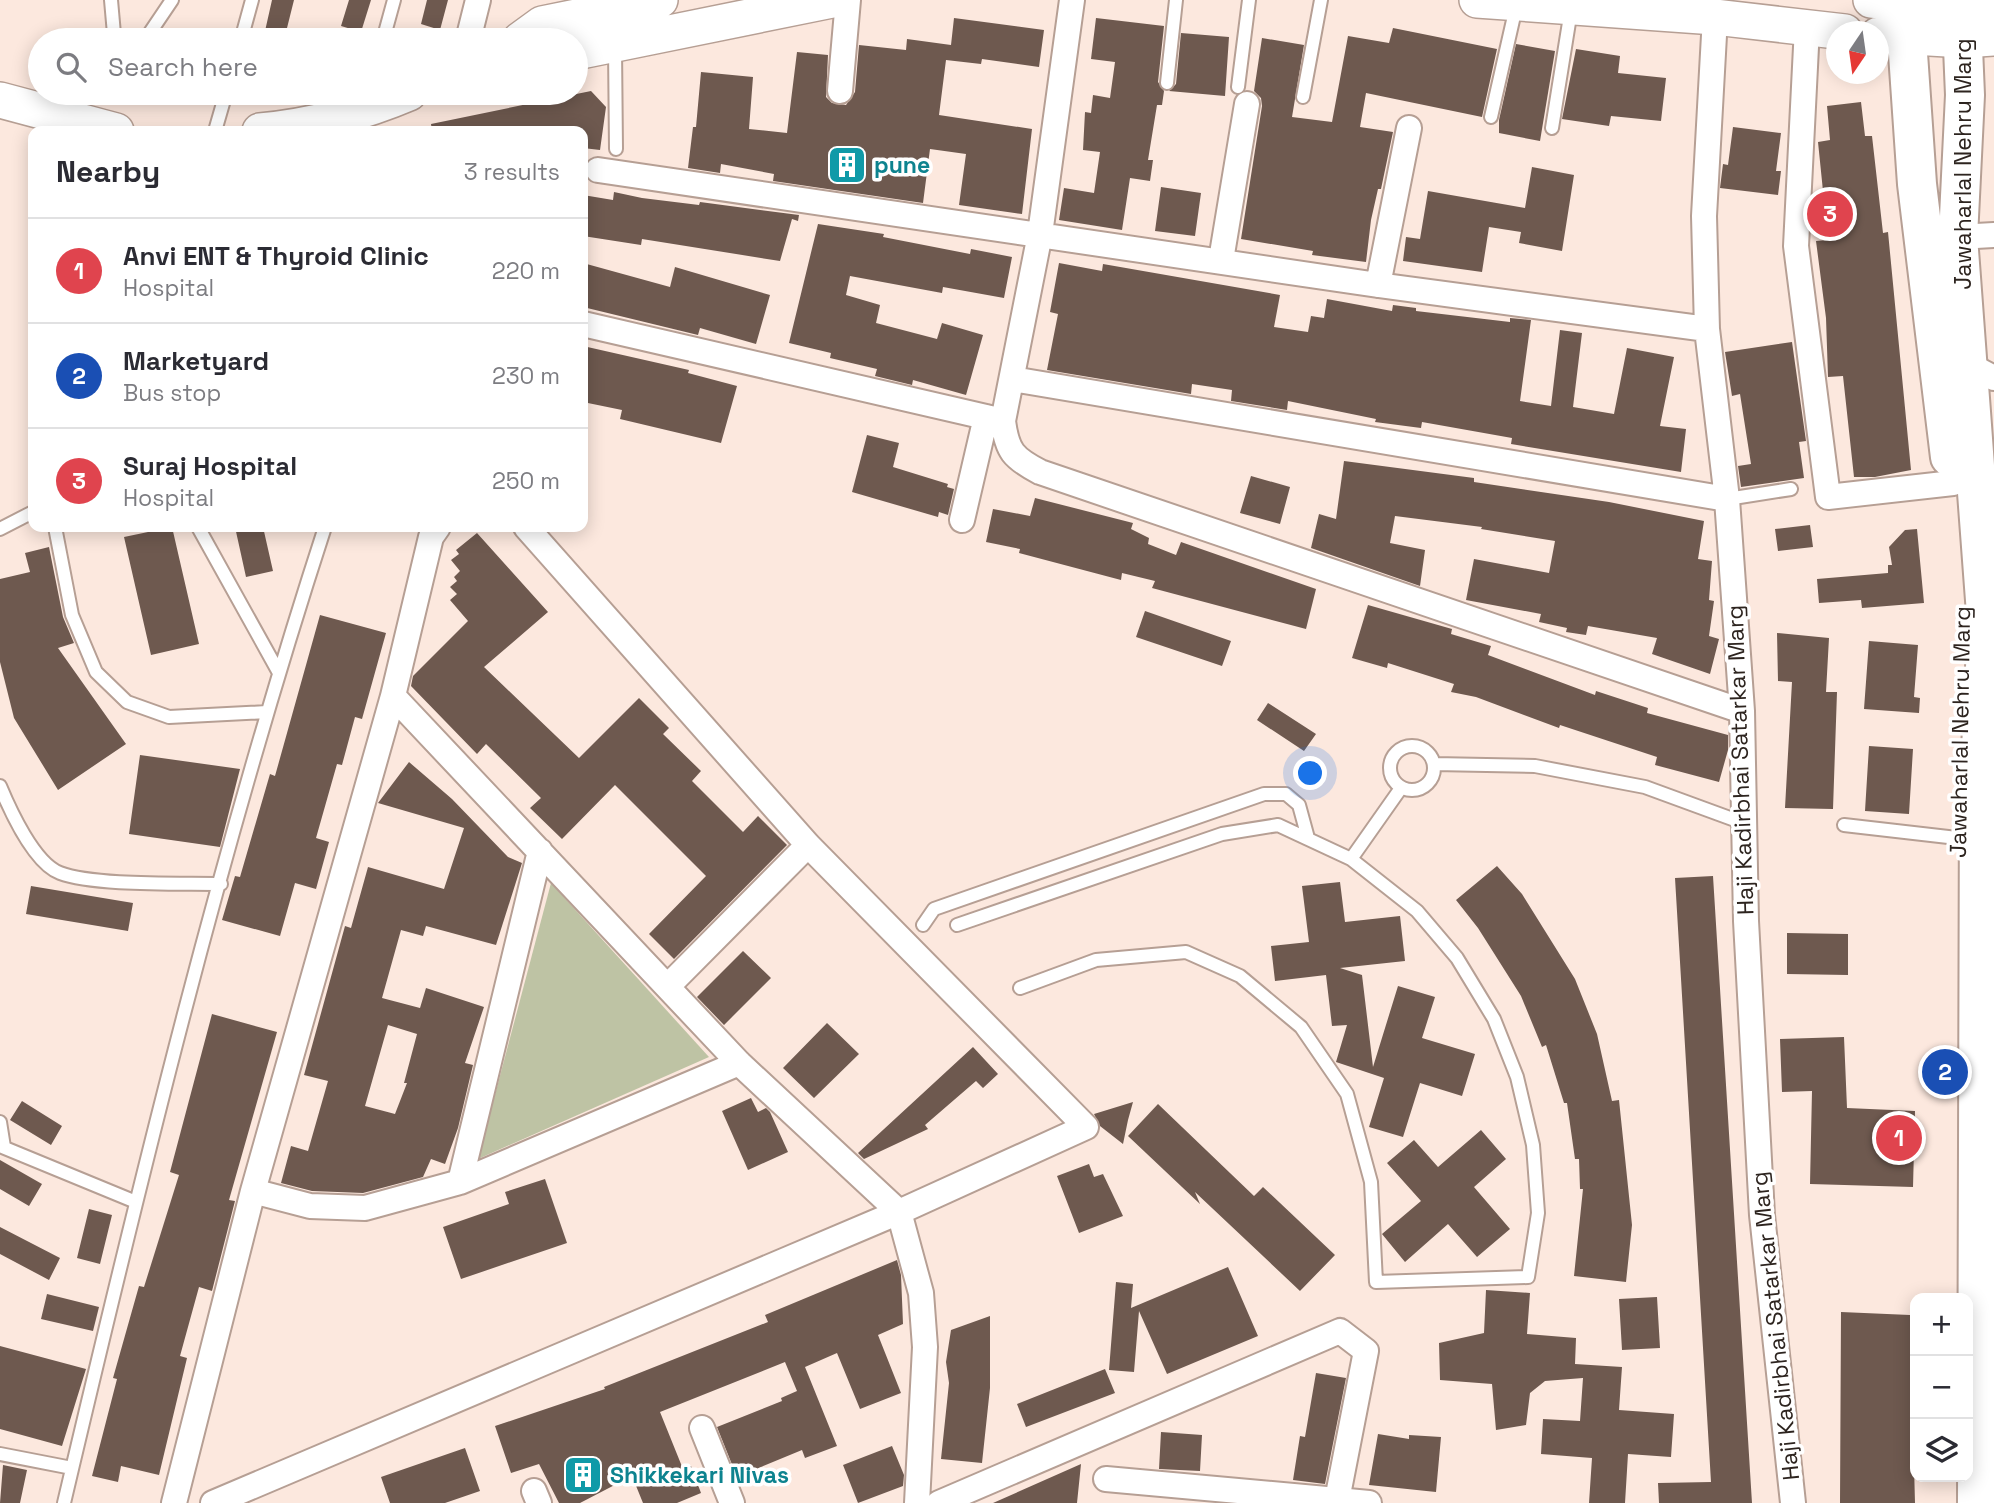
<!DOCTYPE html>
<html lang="en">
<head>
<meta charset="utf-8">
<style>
	:root { --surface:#fff; --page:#f2f2f3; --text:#2b2b33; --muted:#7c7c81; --line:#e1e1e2; --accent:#111827 }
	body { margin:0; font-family:"Space Grotesk",sans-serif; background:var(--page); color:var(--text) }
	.controls { position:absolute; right:21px; bottom:21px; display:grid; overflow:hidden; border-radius:14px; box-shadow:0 4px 18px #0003 }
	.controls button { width:63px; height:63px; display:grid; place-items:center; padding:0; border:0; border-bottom:2px solid var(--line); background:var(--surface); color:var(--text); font:35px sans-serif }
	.compass { position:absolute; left:1826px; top:21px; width:63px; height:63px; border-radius:50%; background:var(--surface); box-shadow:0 4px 18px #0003; rotate:193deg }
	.you { position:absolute; left:1311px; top:774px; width:24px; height:24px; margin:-18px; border:5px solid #fff; border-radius:50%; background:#1a73e8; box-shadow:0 0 0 10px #1a73e833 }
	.badge { display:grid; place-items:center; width:46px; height:46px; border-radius:50%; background:var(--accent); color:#fff; font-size:23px; font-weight:700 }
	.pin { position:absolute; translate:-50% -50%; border:4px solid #fff; box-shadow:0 2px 7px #0006 }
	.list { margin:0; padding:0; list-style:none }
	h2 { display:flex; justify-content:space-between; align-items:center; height:91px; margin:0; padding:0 28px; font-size:30px }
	h2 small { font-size:23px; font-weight:400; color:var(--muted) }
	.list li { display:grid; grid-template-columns:46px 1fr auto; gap:21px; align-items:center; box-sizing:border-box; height:105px; padding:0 28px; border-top:2px solid var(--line) }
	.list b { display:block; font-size:26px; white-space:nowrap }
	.list p { margin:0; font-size:23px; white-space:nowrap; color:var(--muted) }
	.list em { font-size:23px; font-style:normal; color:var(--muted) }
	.icon { flex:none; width:38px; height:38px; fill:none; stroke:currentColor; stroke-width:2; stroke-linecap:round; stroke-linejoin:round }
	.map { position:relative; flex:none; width:1994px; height:1503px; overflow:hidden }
	.search { position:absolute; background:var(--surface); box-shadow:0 4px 18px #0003; left:28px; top:28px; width:560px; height:77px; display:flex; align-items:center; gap:18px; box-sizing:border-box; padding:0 24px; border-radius:38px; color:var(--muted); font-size:26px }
	.panel { position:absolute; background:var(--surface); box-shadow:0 4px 18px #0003; left:28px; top:126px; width:560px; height:406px; border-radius:14px }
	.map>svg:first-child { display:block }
	.green { fill:#bec3a4 }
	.building { fill:#6e594f; fill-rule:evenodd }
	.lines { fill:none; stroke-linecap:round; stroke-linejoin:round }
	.lane-casing { stroke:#b69f94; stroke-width:16 }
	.street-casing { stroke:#b69f94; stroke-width:28 }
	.secondary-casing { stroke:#b69f94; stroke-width:38 }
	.primary-casing { stroke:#b69f94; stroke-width:42 }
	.lane { stroke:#fff; stroke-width:12 }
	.street { stroke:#fff; stroke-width:24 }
	.secondary { stroke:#fff; stroke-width:35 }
	.primary { stroke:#fff; stroke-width:38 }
	.labels { text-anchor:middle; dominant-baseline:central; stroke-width:7; stroke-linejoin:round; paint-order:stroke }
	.street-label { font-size:23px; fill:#2d241f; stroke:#fff }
	.culture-label { font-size:23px; font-weight:bold; fill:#0d838f; stroke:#fff; text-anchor:start }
</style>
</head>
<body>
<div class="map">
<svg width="1994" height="1503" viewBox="0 0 1994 1503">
	<rect width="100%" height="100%" fill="#fce8de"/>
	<path class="green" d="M551,883l158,174 -231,102z"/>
	<path class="building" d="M272,0h22l-10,40h-21z
		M349,0h22l-10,32 -20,-6z
		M427,0h21l-8,30 -19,-6z
		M954,18l90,12 -5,37 -57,-8 -1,5 -35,-4 -7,55 93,14 -10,85 -63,-9 7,-51 -36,-5 -7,54 -150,-22 1,-7 -53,-10 -1,9 -32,-5 5,-41h3l5,-55 52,5 -4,52 38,4 10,-81 31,3 -2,42 6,6 14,2 9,-13 4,-47 47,5 1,-11 44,6z
		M1096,18l68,8 -6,56 6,9 -2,14h-5l-9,55h5l-3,21 -20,-3 -8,52 -63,-10 5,-32 30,5 6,-41 -17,-2 2,-38 6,1 2,-18 17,3 5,-36 -24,-3z
		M1393,28l104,21 -15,68 -116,-24 -6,34 33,5 -12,57h-3l-7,31 -5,42 -54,-7 1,-4 -72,-12 21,-133 -1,-8 -7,-7 8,-53 42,7 -12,72 40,5 16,-86 41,7z
		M1181,33l48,4 -4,59 -56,-5 7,-7z
		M1516,44l39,7 -15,90 -41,-8v-13z
		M1576,49l44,7 -2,17 48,5 -5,43 -50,-5 -2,10 -47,-7z
		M591,91l15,16 -6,43 -17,-2v-17h-151l-1,-7z
		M1861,102l4,34h7l11,97 5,-1 23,238 -36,7h-21l-11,-101 -15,1 -2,-59 -10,-77 12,-1 -10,-98 12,-2 -3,-34z
		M1733,127l48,6 -5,38h5l-3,24 -58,-7 3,-24 5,1z
		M1532,167l42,8 -12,76 -43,-8 2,-11 -32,-5 -7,45 -79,-11 3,-24 14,2 8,-48 97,17z
		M1161,187l40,6 -6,43 -40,-5z
		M614,192l28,6 57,7 1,-3 99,13 -1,6 -6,-2 -12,42 -138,-22 -1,6 -58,-9v-41l30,5z
		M818,224l66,10 -1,3 87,17 1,-5 41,8 -8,41 -61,-11 -1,6 -92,-17 -4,19 34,10 -4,18 61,16 5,-16 41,12 -17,60 -53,-15 -1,5 -37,-9 2,-7 -47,-11 1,-5 -42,-10z
		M583,263l87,24 5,-20 95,28 -14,49 -56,-16 -2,7 -115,-28z
		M1059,263l43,8 1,-7 177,31 -6,32 34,5 3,-16 13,2 3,-19 65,12 1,-6 23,3v3l94,11v-4l21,2 -11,81 31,5 9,-76 22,3 -9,74 41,7 13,-66 47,9 -14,69 26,3 -5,43 -170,-28 1,-6 -90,-16 -1,6 -46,-6 1,-3 -88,-18 -1,9 -56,-9 1,-11 -40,-6 -1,10 -144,-24 11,-56 -8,-2z
		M1792,342l14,99 -7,1 5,36 -63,9 -3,-21 13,-2 -11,-70 -8,2 -7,-44z
		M583,346l106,24 -1,3 49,13 -16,57 -101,-24 2,-9 -39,-8z
		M867,435l32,8 -6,24 55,17 -1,3 7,2 -6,26 -9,-3 -1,5 -86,-25z
		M1344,461l130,17v4l135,20 95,19 -6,38 14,2 -3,39 5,1 -5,35 10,3 -9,35 -58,-20 5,-16 -69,-12 -2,9 -20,-3 1,-4 -28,-6 2,-8 -75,-14 8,-41 75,14 6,-32 -74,-12 1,-2 -87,-11 -5,27 35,7 -5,36 -109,-38 8,-34 17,5z
		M1251,476l39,11 -10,37 -40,-11z
		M1035,498l98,25 -2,6 18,9 -1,6 28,11 5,-13 135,47 -10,40 -154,-41 3,-7 -33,-8 -1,7 -102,-27 1,-4 -34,-7 7,-33 37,7z
		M1810,525l3,22 -35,4 -3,-22z
		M172,527l27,117 -48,11 -27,-118z
		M235,527h28l10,44 -27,6z
		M1917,529l7,74 -62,5 -1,-8 -42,3 -2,-24 71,-6v-8h4l-3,-18 16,-17z
		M477,533l71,79 -64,55 95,91 60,-60 30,30 -6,6 38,37 -9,10 51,51 15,-16 29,29 -113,114 -25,-25 57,-58 -91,-91 -53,54 -32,-31 11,-10 -55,-54 -9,10 -66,-68 2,-10 55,-55 -18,-21 7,-6 -7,-7 7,-6 -3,-4 6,-6 -9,-11 8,-6 -3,-4z
		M49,547l14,70 11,26 -16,5 68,96 -68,46 -44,-72 -14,-56v-83l30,-7 -5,-19z
		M1368,605l84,24 -1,5 40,12 -3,9 107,40 1,-4 52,17 -1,5 81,22v15l-9,32 -64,-17 2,-8 -97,-32 -1,3 -83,-31 -25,-5 3,-8 -66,-21 -1,5 -35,-10z
		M1145,611l86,30 -9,25 -86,-29z
		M320,615l66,18 -24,86 -7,-2 -13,48 -5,-1 -21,74 13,4 -13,47 -21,-6 -15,53 -58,-16 13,-44 5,1 30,-103 5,2z
		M1777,633l52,5 -3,54h11l-4,117 -48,-1 7,-126 -14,-1z
		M1869,641l49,4 -4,52 6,1 -1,15 -55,-4z
		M1268,703l48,31 -12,17 -47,-31z
		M1869,746l44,3 -4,65 -44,-3z
		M140,755l100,14 -20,78 -91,-13z
		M409,762l43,37 56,58 14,6 -26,82 -70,-19 -3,10 -22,-6 -19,68 38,10 6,-20 58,19 -19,56 8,2 -15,63 -13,36 -14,-5 -8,18 -60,16 -51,-2 -31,-8 10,-37 17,5 20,-70 -24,-6 41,-149 6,2 17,-61 76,22 20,-61 -86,-25zM388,1025l29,9 -13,49h3l-12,31 -30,-8z
		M1497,866l25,28 53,85 22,55 15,67 7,-1 13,125 -6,57 -52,-6 9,-87h-3l-1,-30h-4l-8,-56h-3l-18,-58 -4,2 -21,-51 -43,-68 -22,-28z
		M1713,876l39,627h-93l-1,-20 53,-1 -36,-604z
		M1340,882l5,40 55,-6 5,45 -65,7 22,7 11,92 25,-81 37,11 -13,41 53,16 -13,42 -42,-13 -17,54 -34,-10 15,-49 -48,-16 11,-37 -15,1 -6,-51 -51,6 -4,-35 38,-4 -7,-56z
		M31,886l102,17 -5,28 -102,-17z
		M1787,933l61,1v41l-61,-1z
		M743,951l28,27 -47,47 -27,-28z
		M212,1014l65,18 -48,168 6,1 -23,90 -13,-4 -19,69 7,2 -28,117 -38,-9 -3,16 -26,-6 25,-97 -4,-1 26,-92 5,1 35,-112 -9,-3z
		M827,1023l32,31 -45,44 -31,-30z
		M1844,1037l3,71 68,3 -2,76 -103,-3 2,-93 -30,1 -2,-53z
		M973,1047l25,27 -15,14 -7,-7 -51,44 3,4 -64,30 -6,-6z
		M751,1098l7,14 8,-4 4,4 18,40 -40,18 -26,-59z
		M22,1101l40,25 -11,19 -41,-25z
		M1133,1102l-5,18 -5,24 -23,-18 -6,-12z
		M1158,1104l96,92 9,-9 72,68 -35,36 -105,-99 5,12 -72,-68z
		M1481,1130l25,29 -32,28 36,42 -33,28 -29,-33 -43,38 -23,-28 39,-33 -34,-38 27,-23 24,27z
		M0,1160l42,24 -13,22 -29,-17z
		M1089,1164l5,13 9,-3 20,42 -44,17 -22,-57z
		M545,1179l22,64 -106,36 -18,-52 66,-23 -4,-12z
		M89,1209l23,6 -12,49 -23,-6z
		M0,1227l60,31 -11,22 -49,-26z
		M897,1260l4,15 2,49 -25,11 23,58 -41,16 -23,-56 -32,14 32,79 -32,12 -3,-8 -65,27 -20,-50 65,-26 -1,-3 16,-7 -12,-29 -125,50 23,57 8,-3 10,27 -24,10h-34l-11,-27 -52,27h-21l-20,-39 -28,9 -16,-47 110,-37 -1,-2 164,-65 -3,-7z
		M1228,1267l30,69 -91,38 -28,-63 -5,61 -25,-2 7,-88 17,2 -2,24z
		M1486,1290l44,3 -3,41 49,4 -1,26 47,3 -3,43 55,4 -3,43 -43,-3 -3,49h-36l3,-45 -51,-4 2,-35 37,2 3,-43 -38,3 -15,12 -4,32 -30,5 -4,-46 -52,-4 -1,-37 45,-10z
		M47,1294l52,13 -6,24 -52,-12z
		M1657,1297l3,51 -38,2 -3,-51z
		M1841,1312l69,3 5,188h-75z
		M990,1316v72l-8,75 -41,-4 8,-76 -3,-21 5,-32z
		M0,1346l86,23 -24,77 -62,-17z
		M1105,1369l10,24 -89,34 -9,-23z
		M1316,1373l30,5 -21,106 -32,-4 7,-44 5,1z
		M1161,1432l41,3 -2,36 -41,-2z
		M1378,1434l31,5v-4l32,2 -5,55 -67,-7z
		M892,1446l12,29 -1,11 -45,17 -15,-38z
		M465,1448l15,43 -35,12h-55l-9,-26z
		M1081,1464l-4,39h-84z
		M3,1465l24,5 -7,33h-20z"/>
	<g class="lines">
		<defs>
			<path id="lane" d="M111,0l3,34 6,6
				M145,40l27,-40
				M241,40l11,-40
				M383,40l11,-40
				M615,48l1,101
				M1167,83l9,-83
				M1238,87l11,-87
				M1303,97l18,-97
				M1491,117l25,-110
				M1552,128l19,-118
				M215,131l11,-38
				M1727,499l64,-10
				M55,527l17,88 24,57 31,30 42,15 98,-5
				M198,527l80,144
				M0,529l33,-17
				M1390 768a22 22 0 1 1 44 0a22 22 0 1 1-44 0Z
				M1434,764l101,2 110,21 101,37
				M0,786c10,24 34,77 60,87 34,13 121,10 161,11
				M1844,825l113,13
				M1351,859l50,-71
				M923,925l11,-16 330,-115h22l13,11 9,33
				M957,925l265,-91 56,-9 73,34 66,52 40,47 37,61 23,58 16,68 5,68 -10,64 -152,5 -5,-100 -24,-88 -46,-67 -61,-51 -54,-24 -90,8 -76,28
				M0,1122l4,25
				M0,1146l136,56
				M0,1454l72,14
				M64,1503c77,-327 157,-656 261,-976"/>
			<path id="street" d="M1715,17l-11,199 3,113 20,170 15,212 4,210 16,294 31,288
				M1807,27l-11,219 32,251 125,-14
				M468,40l10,-40
				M840,91l8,-91
				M598,170l780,115 329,44
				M1958,237l36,-2
				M1221,260l26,-156
				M1378,285l31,-157
				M583,324l420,97c4,30 10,37 37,51l702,239
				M1967,364l27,14
				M1012,379l715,120
				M1003,421l37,-187 32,-234
				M962,520l24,-103
				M393,696l346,367 160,149 22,81 4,54 -8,156
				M669,985l139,-140
				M460,1182l80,-331
				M253,1191l57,15 55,2 95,-26 279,-119
				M702,1428l30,75
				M1106,1479l231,21
				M534,1491l5,12
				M174,1503l79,-312 140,-495 38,-159 7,-10
				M213,1503l686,-291 187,-85 -278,-282 -282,-318
				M939,1503l401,-172 26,20 -29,149 32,3"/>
			<path id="secondary" d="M1477,0l238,17 130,15
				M1871,0l38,4 85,1
				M1878,35l86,5 30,-2
				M520,40l22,-16 118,-24
				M576,52l256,-52
				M0,100l116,31
				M260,131c51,-5 102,-18 149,-38"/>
			<path id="primary" d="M1909,0l-2,39 10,145 33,273
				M1961,0l4,95 -7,142 29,390 -8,163 -2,713"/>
		</defs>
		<use href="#lane" class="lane-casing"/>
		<use href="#street" class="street-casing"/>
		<use href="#secondary" class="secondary-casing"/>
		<use href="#primary" class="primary-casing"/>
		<use href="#lane" class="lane"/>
		<use href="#street" class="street"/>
		<use href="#secondary" class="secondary"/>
		<use href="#primary" class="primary"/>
	</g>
	<defs>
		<symbol id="building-square" viewBox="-11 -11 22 22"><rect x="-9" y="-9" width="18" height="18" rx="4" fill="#0f9aa8" stroke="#fff"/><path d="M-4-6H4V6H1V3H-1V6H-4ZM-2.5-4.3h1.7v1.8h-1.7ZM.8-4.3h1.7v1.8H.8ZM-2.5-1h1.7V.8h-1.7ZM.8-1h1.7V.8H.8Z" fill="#fff"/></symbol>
	</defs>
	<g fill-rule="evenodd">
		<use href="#building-square" x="825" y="143" width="44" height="44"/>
		<use href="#building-square" x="561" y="1453" width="44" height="44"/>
	</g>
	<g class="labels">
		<g class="street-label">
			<text transform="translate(1963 164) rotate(-90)">Jawaharlal Nehru Marg</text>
			<text transform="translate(1960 732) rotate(-89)">Jawaharlal Nehru Marg</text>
			<text transform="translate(1740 760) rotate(-92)">Haji Kadirbhai Satarkar Marg</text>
			<text transform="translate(1775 1326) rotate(-96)">Haji Kadirbhai Satarkar Marg</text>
		</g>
		<g class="culture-label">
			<text x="874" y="165">pune</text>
			<text x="610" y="1475">Shikkekari Nivas</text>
		</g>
	</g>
</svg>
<div class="controls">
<button>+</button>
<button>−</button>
<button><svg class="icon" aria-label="layers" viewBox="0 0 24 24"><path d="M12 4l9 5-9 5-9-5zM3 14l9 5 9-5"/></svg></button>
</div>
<svg class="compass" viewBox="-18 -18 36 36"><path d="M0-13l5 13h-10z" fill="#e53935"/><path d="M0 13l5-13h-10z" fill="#7c7c81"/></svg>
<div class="you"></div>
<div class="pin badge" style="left:1899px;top:1138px;background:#e0444e">1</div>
<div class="pin badge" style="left:1945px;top:1072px;background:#1a4fb4">2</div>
<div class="pin badge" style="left:1830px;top:214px;background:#e0444e">3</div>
<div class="search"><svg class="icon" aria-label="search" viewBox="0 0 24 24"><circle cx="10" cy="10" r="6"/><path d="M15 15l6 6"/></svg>Search here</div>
<section class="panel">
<h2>Nearby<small>3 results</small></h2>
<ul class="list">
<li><span class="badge" style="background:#e0444e">1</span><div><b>Anvi ENT &amp; Thyroid Clinic</b><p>Hospital</p></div><em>220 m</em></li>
<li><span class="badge" style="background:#1a4fb4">2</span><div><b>Marketyard</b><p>Bus stop</p></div><em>230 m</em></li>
<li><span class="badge" style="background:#e0444e">3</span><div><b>Suraj Hospital</b><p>Hospital</p></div><em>250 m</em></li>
</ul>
</section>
</div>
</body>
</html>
